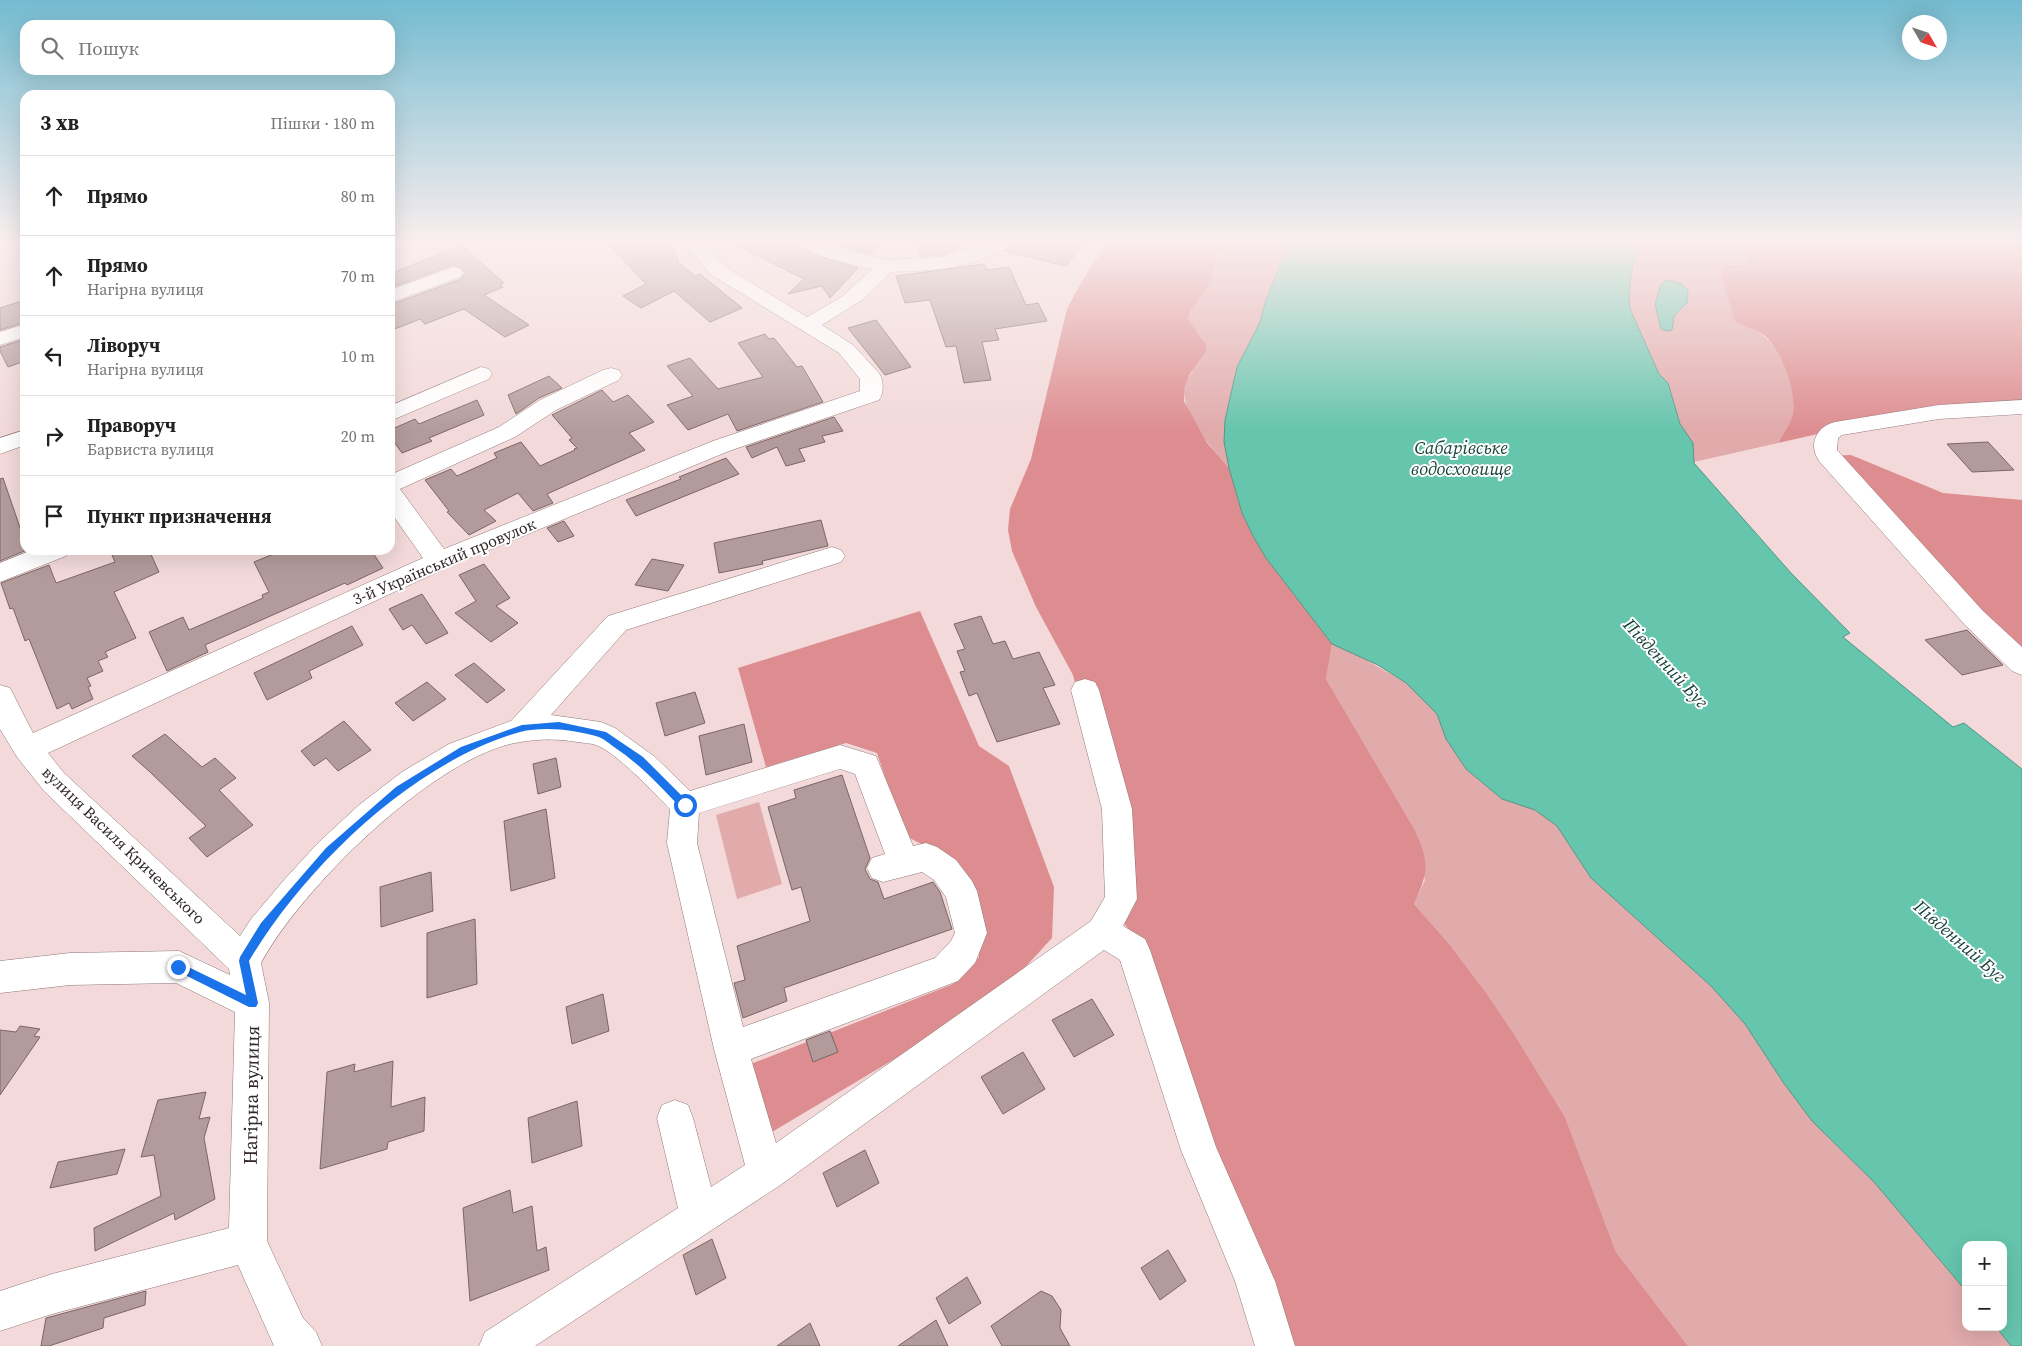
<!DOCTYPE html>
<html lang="uk">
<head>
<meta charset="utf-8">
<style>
	:root { --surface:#fff; --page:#f2f2f2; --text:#222; --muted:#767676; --line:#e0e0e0 }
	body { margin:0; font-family:"Source Serif 4",serif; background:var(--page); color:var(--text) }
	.controls { position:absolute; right:15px; bottom:15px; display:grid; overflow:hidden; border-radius:10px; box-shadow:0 5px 20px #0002 }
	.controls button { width:45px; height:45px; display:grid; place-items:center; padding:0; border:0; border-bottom:1px solid var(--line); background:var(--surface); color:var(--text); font:25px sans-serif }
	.compass { position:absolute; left:1902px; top:15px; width:45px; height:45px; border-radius:50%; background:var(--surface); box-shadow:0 5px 20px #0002; rotate:129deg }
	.stop { position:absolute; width:15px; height:15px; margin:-11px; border:4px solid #1a73e8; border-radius:50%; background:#fff }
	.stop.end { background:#1a73e8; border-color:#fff; box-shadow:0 1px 5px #0008 }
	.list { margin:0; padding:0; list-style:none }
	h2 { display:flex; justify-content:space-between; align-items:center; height:65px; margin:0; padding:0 20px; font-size:21px }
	h2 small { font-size:16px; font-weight:400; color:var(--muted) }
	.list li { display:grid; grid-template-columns:32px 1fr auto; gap:15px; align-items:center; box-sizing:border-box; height:80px; padding:0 20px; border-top:1px solid var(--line) }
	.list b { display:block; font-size:19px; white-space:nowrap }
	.list p { margin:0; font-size:16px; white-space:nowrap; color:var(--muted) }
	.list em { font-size:16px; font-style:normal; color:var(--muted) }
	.icon { flex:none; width:28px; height:28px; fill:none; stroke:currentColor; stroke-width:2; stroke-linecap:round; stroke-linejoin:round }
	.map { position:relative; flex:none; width:2022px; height:1346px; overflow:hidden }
	.search { position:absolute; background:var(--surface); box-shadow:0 5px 20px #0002; left:20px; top:20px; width:375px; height:55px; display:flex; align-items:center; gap:12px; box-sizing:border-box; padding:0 18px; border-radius:15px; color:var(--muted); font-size:19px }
	.panel { position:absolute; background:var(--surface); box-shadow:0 5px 20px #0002; left:20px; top:90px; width:375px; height:465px; border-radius:15px }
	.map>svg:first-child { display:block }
	.green { fill:#e1aaab }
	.forest { fill:#dd8d90 }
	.water { fill:#66c5ad; stroke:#569685 }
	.building { fill:#b49b9b; stroke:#7c6565 }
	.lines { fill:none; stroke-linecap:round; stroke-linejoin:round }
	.minor-casing { stroke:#907878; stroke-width:1 }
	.minor { fill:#fff; fill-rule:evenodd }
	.route { fill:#1a73e8 }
	.labels { text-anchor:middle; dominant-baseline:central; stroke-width:4; stroke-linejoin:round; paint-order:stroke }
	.street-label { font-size:16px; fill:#322829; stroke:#fff }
	.water-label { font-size:18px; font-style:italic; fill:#184339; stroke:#fff }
	.near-street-label { font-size:19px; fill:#322829; stroke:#fff }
</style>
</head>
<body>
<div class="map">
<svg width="2022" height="1346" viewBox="0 0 2022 1346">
	<rect width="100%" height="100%" fill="#f3d9d9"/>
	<path class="green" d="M1230,242h104l34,419 38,22 17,16 14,15 9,25 20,30 36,30 33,11 22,16 34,52 120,108 34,38 67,97 62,61 92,109v36h30l15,19h-323l-72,-94 -51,-135 -51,-83 -27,-40 -37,-49 -36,-41 11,-24 -13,-55 -86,-146 6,-35 -103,-176c-17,-19 -51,-56 -43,-83 4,-13 13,-22 20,-33l-5,-14 -13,-19 3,-9 19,-28 8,-30z
		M1639,242h106l3,17 -6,6 -9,-1 6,60c9,3 20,6 27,14 17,16 30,51 27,74 -1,10 -10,22 -15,31l-84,19 -1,-19 -13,-19 -12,-41 -9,-9 -29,-65c-3,-22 3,-46 9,-67z
		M759,802l23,82 -45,15 -21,-84z"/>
	<path class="forest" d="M1108,242h122l-12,10 -8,30 -19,28 -3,9 18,26v7l-16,22 -5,13 -1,14 23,42 22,25 13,45 11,23 13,22 66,86 -6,35 86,146c17,35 18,44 2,79l36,41 37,49 27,40 51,83 51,135 72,94h-404l-153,-414 -17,-20 -3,-90 -38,-147 -37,-68 -24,-56 -4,-21 2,-21 21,-50 36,-150 15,-28z
		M1745,242h277v165l-191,24 -53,12c5,-9 14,-21 15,-31 3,-23 -12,-62 -29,-77 -9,-7 -23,-7 -30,-16l-14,-48 8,-6h14l5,-6z
		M1851,455l92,38 79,7v164l-195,-208z
		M920,611l59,135 30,20 45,121 -2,51 -55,60 -225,134 -21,-68 202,-80 26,-27v-48l-24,-47 -51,-27 -27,-82 -31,-10 -80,24 -28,-99z"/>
	<path class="water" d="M1289,242h350c-6,21 -12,45 -9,67l29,65 9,9 12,41 13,19 1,20 97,110 59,60 -7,4 110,90 11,-4 58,46v577h-11l-15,-19h7v-82h-37v46l-92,-109 -62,-61 -29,-39 -38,-58 -34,-38 -120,-108 -34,-52 -22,-16 -33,-11 -36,-30 -20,-30 -9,-25 -31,-31 -28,-18 -46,-21 -66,-86 -13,-22 -11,-23 -13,-45 -5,-26 1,-22 12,-53 23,-45 5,-19z
		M1667,280l15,4 6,6 -1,13 -13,13 -2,14 -5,1 -6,-2 -6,-25 6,-20z"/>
	<path class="building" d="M607,242h65l6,20 17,14 5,-2 42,34 -32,14 -36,-31 -33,17 -18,-12 23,-12z
		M730,242h66l15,12 47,14 -28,30 -8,-12 -34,8 16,-15z
		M830,242h52l-11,12z
		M916,242h40l3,7 -18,6 -20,1z
		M1015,242h69l-18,24 -62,-15z
		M461,245l43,38 -4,1 3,3 -19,8 45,30 -24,12 -41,-28 -39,15 -5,-5 -30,12v-26l71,-26 4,-6 -4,-6 -9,-2 -62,23v-14z
		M984,264l3,6 22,-3 17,38 12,-2 9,18 -52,8 4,11 -17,2 9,38 -27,3 -8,-37 -10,1 -16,-47 -25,3 -9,-27z
		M25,300v22l-25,8v-22z
		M876,320l21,28 14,19 -26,8 -37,-47z
		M765,334l4,5 5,-1 23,29 5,-1 21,36 -86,29 -9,-17 -40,16 -21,-25 26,-9 -26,-30 23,-8 28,31 45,-12 -25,-34z
		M25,339v22l-17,6 -8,-16v-4z
		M549,376l13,12 -23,10 -23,16 -8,-19z
		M602,390l11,12 15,-7 26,27 -25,11 16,17 -98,44 6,9 -20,8 -15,-18 -34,17 12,11 -27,14 -22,-23 2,-1 -24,-31 26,-11 6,7 40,-18 -3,-5 27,-11 19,24 35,-16 -1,-1 3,-1 -8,-8 3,-2 -20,-23z
		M477,400l7,15 -55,23 3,3 -30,12 -12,-17v-6l25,-11 4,5z
		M834,417l9,14 -21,5 3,6 -26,7 6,12 -19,5 -9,-19 -25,11 -6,-11z
		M1988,442l26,28 -42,2 -25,-28z
		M726,458l13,16 -103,42 -10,-16 55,-21 -2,-2z
		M3,478l22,64v8h2l-27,11v-82z
		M821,520l7,26 -66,15 1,3 -44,9 -5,-30z
		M564,521l10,15 -16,6 -11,-14z
		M126,550h23l10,22 -45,20 22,46 -31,14 3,5 -10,4 5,10 -16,7 4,8 -3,1 5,12 -21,10 -3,-6 -12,6 -28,-70 -4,2 -12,-33 -3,1 -9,-26 48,-18 7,18 59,-21 -3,-7z
		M283,550h88l12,18 -36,17 -2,-2 -140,62 3,7 -41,19 -18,-39 34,-15 6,13 74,-32 -1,-3 7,-3 -15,-30z
		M652,559l32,6 -16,26 -33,-6z
		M484,564l26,34 -14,8 22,17 -27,19 -36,-29 21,-12 -17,-26z
		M422,594l26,39 -22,11 -14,-19 -9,5 -14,-21z
		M981,616l12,28 12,-3 8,18 26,-7 16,33 -12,3 17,36 -63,18 -20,-49 -8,3 -9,-24 5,-1 -8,-20 8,-2 -11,-25z
		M352,626l11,19 -54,26 3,7 -45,22 -13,-27z
		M1967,630l36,35 -41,10 -37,-35z
		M474,663l31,27 -18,13 -32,-28z
		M427,682l19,17 -33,22 -18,-18z
		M695,692l10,31 -40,13 -9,-33z
		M344,721l27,29 -33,21 -12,-13 -12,8 -13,-15z
		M744,724l8,38 -46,13 -7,-39z
		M165,734l37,33 13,-9 21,20 -17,12 34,35 -46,32 -18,-19 17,-12 -56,-54 -18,-16z
		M556,758l5,29 -23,7 -5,-30z
		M842,775l28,83 -5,11 5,10 8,3 6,17 49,-17 7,10 12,37 -168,59 3,13 -44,17 -9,-35 11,-3 -8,-34 73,-25 -9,-34 -9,3 -24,-83 28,-9 -2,-8z
		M546,809l9,69 -44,13 -7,-70z
		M431,872l2,39 -52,16 -1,-40z
		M475,919l2,65 -50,14v-65z
		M603,994l6,37 -37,13 -6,-37z
		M1092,999l22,36 -40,22 -22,-37z
		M20,1026l20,3 -6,7 6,1 -40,58v-65l16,2z
		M830,1031l8,21 -25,10 -7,-22z
		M1023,1052l22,37 -42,25 -22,-37z
		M393,1061l-2,46 34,-10 -1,34 -36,11 -1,7 -67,20 7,-97 28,-8 -1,8z
		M206,1092l-7,27 11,-2 -6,21 11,61 -40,21 -1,-7 -79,38 -1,-23 67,-32 -7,-41 -13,2 17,-57z
		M577,1101l5,45 -50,17 -4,-45z
		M125,1149l-8,25 -67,14 8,-26z
		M865,1150l14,33 -42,24 -14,-34z
		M510,1190l3,23 19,-7 5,45 9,-4 3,23 -79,31 -7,-93z
		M712,1239l14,39 -30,17 -13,-40z
		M1168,1250l18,31 -26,19 -19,-32z
		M967,1277l14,26 -32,21 -13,-26z
		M146,1291l-1,14 -41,13 -1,10 -54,18h-8l5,-28z
		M1041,1291l11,5 9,14 -1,18 10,18h-68l-11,-20z
		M936,1320l12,26h-50z
		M810,1323l10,23h-43z"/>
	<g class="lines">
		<defs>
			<path id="minor" d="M0,242h22l-2,4 -20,6z
				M684,242h19l21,24 83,51 36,-21 29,-27c-18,-5 -64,-12 -74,-27h24l63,18 56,-3 48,-15h24c-8,13 -56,25 -72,27 -16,2 -34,2 -50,3l-26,26 -43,27 31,20 26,28c5,8 5,20 0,27l-150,51 -281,116 -400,186 16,20 176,163 11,-17 33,-39 35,-38 40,-37 43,-33 47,-28 62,-23 97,-105 224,-69 9,3 4,6 -4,6 -215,68 -75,85 50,7 14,6 40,29 35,34 150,-46 36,11 37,90 13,-3 11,4 19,13 16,21 5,10 10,42 -12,30 -17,18 -207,78 25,84 315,-222 14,-24 -3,-88 -31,-119 4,-8 10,-3 10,3 4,8 33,119 5,90 -14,27 22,13 5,11 66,197 59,134 20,65h-40l-20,-65 -54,-131 -61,-190 -16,-10 -325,236 -244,160h-56l6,-14 193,-124 -21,-90 5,-13 13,-5 13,5 5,13 18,69 34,-22 -31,-116 -47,-206 3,-34c-16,-16 -54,-57 -74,-64 -6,-2 -13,-2 -19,-3 -23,-4 -44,-3 -67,2 -83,21 -209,145 -249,219l8,40 -2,238 36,77 13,14 6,14h-48l-36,-81 -186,49 -52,17v-40l52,-17 177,-46 6,-216 -59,-29 -106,2 -70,8v-32l70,-8 109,-2 51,24 -1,-6 -185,-178 -27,-34 -17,-28v-44l10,3 23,45 390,-175 -33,-47v-36l109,-48 41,-27 63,-30 8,-2 8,2 3,5 -3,5 -63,30 -41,27 -115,52 44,60 269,-108 147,-50v-12l-21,-26 -129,-79zM840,769l15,5 30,80 -13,4 -5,10 5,10 11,4 39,-10 12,8 12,17 9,36 -4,8 -16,17 -192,69 -46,-184 2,-30z
				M453,267l7,2 3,4 -3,4 -70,26v-13z
				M25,324v13l-25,8v-13z
				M481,367l8,2 3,5 -3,5 -99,42v-15z
				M2022,400v14l-83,5 -97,16 -4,3 -1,12 146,161 39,36v28l-10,-4 -47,-46 -146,-164c-11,-17 -3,-34 16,-39l104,-17z
				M25,430v15l-25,9v-16z
				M32,550h38l-4,6 -66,26v-19z"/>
		</defs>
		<use href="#minor" class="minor-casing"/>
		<use href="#minor" class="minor"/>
	</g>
	<linearGradient id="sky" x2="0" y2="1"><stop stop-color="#74bbd0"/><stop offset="0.56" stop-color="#faeeee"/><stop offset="1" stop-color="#faeeee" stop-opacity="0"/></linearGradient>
	<rect width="2022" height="431" fill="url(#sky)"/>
	<path class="route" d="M559,722l47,10 37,25 45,45v6h-7c-22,-23 -40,-43 -67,-61 -4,-3 -10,-8 -15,-10 -24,-7 -54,-11 -79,-5 -108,31 -215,135 -271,229l9,42 -2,4h-7l-74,-37v-6l3,-2 68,33 -7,-34 1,-4 21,-34 65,-75 70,-61 65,-40 61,-22z"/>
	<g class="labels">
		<g class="street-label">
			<text transform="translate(444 561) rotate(-23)">3-й Український провулок</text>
			<text transform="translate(124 845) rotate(44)">вулиця Василя Кричевського</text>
		</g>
		<g class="water-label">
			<text x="1461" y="447">Сабарівське<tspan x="1461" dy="21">водосховище</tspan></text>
			<text transform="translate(1666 663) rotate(47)">Південний Буг</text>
			<text transform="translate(1960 941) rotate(41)">Південний Буг</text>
		</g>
		<g class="near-street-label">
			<text transform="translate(251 1095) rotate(-89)">Нагірна вулиця</text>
		</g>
	</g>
</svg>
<div class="controls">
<button>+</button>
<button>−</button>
</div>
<svg class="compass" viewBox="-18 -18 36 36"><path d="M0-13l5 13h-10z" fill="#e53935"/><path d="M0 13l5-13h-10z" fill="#767676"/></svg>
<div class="stop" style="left:685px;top:805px"></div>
<div class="stop end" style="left:178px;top:967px"></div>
<div class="search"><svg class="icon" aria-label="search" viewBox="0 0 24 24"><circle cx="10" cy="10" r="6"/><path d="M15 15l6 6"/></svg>Пошук</div>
<section class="panel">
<h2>3 хв<small>Пішки · 180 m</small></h2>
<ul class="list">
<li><svg class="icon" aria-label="ahead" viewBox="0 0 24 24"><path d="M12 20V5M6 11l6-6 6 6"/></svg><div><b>Прямо</b></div><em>80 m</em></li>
<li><svg class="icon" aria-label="ahead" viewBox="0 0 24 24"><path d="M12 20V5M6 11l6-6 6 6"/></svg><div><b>Прямо</b><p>Нагірна вулиця</p></div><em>70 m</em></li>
<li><svg class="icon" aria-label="left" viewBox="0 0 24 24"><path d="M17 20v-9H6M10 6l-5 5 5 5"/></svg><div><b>Ліворуч</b><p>Нагірна вулиця</p></div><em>10 m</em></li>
<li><svg class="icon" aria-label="right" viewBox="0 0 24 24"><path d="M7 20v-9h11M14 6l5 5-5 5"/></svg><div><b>Праворуч</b><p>Барвиста вулиця</p></div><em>20 m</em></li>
<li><svg class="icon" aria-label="arrive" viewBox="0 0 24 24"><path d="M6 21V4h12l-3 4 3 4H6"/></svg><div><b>Пункт призначення</b></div></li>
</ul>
</section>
</div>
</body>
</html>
